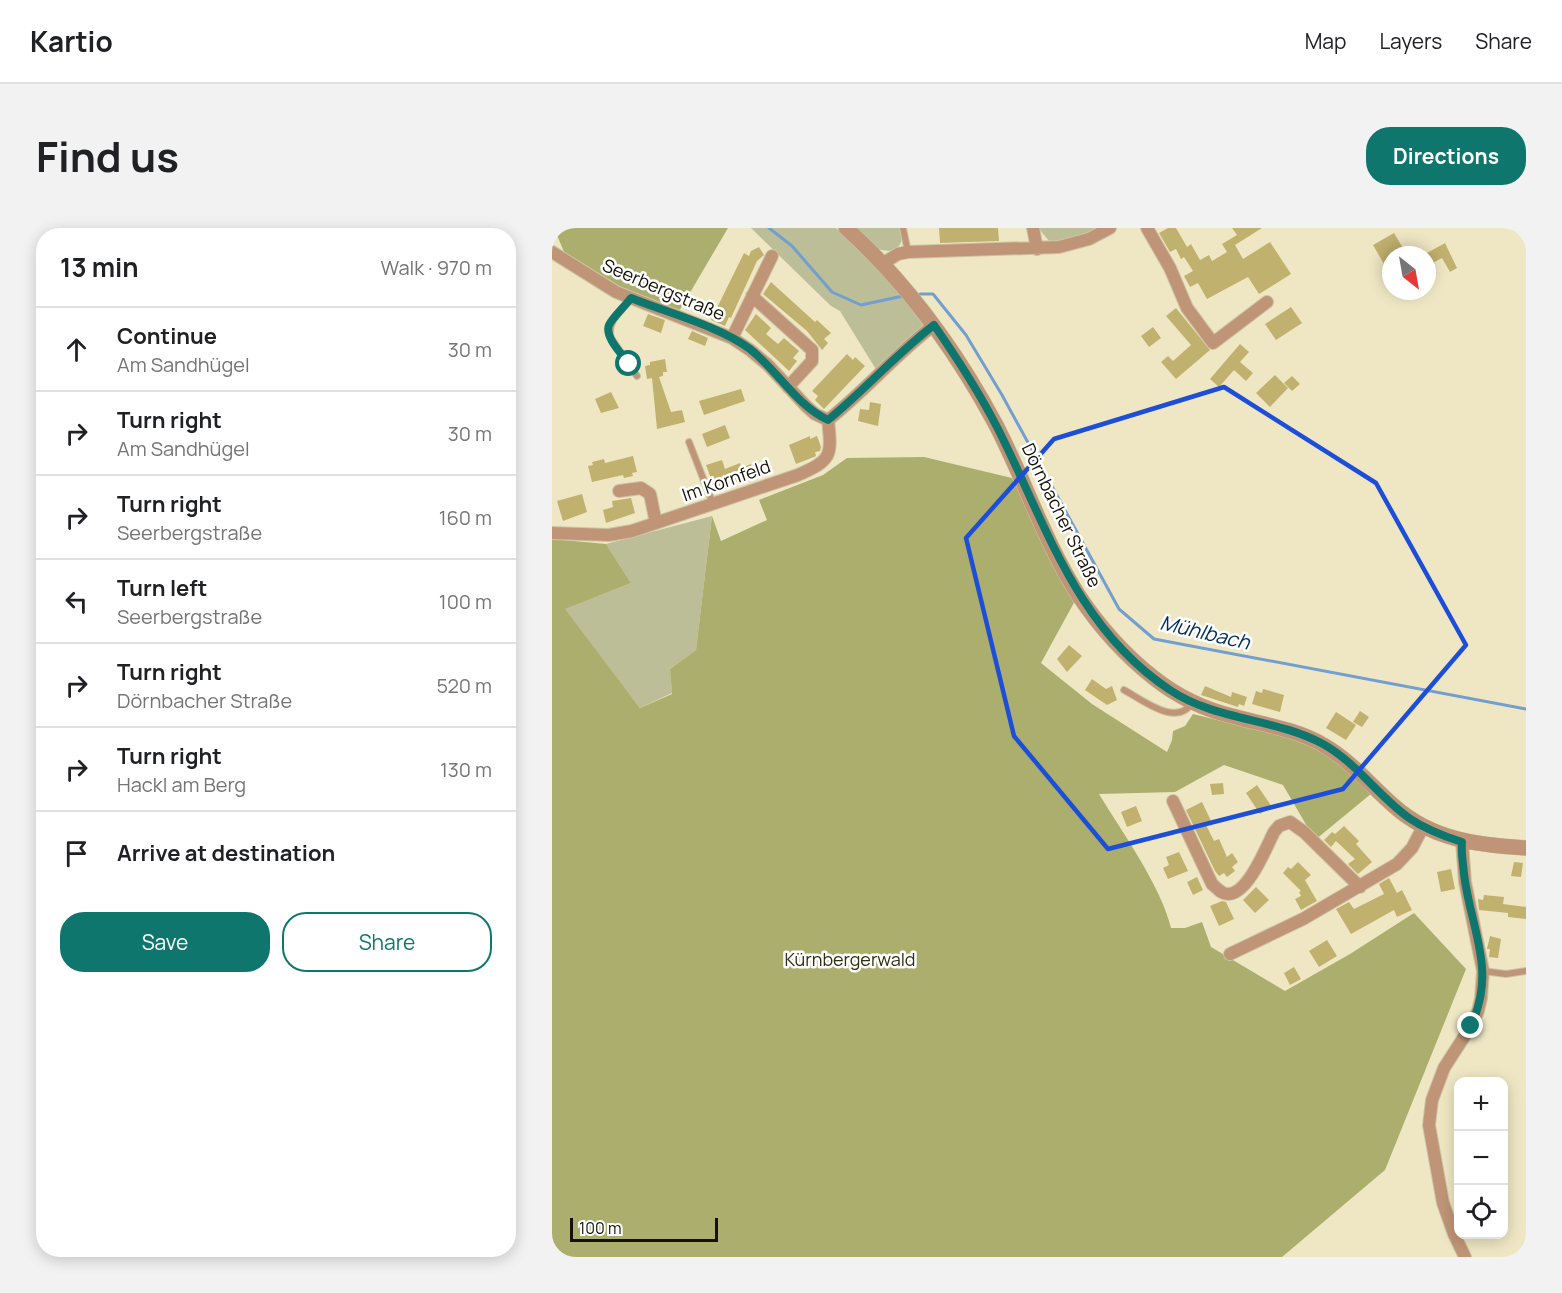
<!DOCTYPE html>
<html lang="en">
<head>
<meta charset="utf-8">
<style>
	:root { --surface:#fff; --page:#f2f2f2; --text:#202124; --muted:#757577; --line:#e0e0e0; --accent:#0f766e }
	body { margin:0; font-family:Manrope,sans-serif; background:var(--page); color:var(--text) }
	.controls { position:absolute; right:18px; bottom:18px; display:grid; overflow:hidden; border-radius:12px; box-shadow:0 3px 15px #0003 }
	.controls button { width:54px; height:54px; display:grid; place-items:center; padding:0; border:0; border-bottom:2px solid var(--line); background:var(--surface); color:var(--text); font:30px sans-serif }
	.compass { position:absolute; left:830px; top:18px; width:54px; height:54px; border-radius:50%; background:var(--surface); box-shadow:0 3px 15px #0003; rotate:149deg }
	.scale { position:absolute; left:18px; bottom:15px; width:148px; box-sizing:border-box; padding-left:6px; border:3px solid #141105; border-top:0; font-size:16px; line-height:21px; white-space:nowrap; color:#141105; -webkit-text-stroke:4px #fff; paint-order:stroke }
	.stop { position:absolute; width:18px; height:18px; margin:-14px; border:4px solid #0f766e; border-radius:50%; background:#fff }
	.stop.end { background:#0f766e; border-color:#fff; box-shadow:0 2px 6px #0008 }
	.list { margin:0; padding:0; list-style:none }
	h2 { display:flex; justify-content:space-between; align-items:center; height:78px; margin:0; padding:0 24px; font-size:26px }
	h2 small { font-size:20px; font-weight:400; color:var(--muted) }
	.list li { display:grid; grid-template-columns:39px 1fr auto; gap:18px; align-items:center; box-sizing:border-box; height:84px; padding:0 24px; border-top:2px solid var(--line) }
	.list b { display:block; font-size:22px; white-space:nowrap }
	.list p { margin:0; font-size:20px; white-space:nowrap; color:var(--muted) }
	.list em { font-size:20px; font-style:normal; color:var(--muted) }
	.actions { display:flex; gap:12px; padding:18px 24px }
	.actions a { flex:1; padding:14px 0; border:2px solid var(--accent); border-radius:24px; text-align:center; font-size:21px; color:var(--accent) }
	.actions .main { background:var(--accent); color:#fff }
	.icon { flex:none; width:33px; height:33px; fill:none; stroke:currentColor; stroke-width:2; stroke-linecap:round; stroke-linejoin:round }
	.map { position:relative; flex:none; width:974px; height:1029px; overflow:hidden; border-radius:24px }
	header { display:flex; align-items:center; gap:36px; box-sizing:border-box; height:84px; padding:0 30px; background:var(--surface); border-bottom:2px solid var(--line) }
	header strong { font-size:28px }
	nav { display:flex; gap:33px; margin-inline-start:auto; font-size:21px }
	.intro { display:flex; align-items:center; justify-content:space-between; box-sizing:border-box; height:144px; padding:0 36px }
	h1 { margin:0; font-size:42px }
	.button { padding:15px 27px; border-radius:24px; background:var(--accent); color:#fff; font-size:21px; font-weight:700 }
	main { display:flex; gap:36px; padding:0 36px }
	aside { flex:1; background:var(--surface); border-radius:24px; box-shadow:0 3px 15px #0003 }
	.map>svg:first-child { display:block }
	.green { fill:#bcbe97 }
	.forest { fill:#abae6c }
	.lines { fill:none; stroke-linecap:round; stroke-linejoin:round }
	.stream { stroke:#729ed0; stroke-width:3 }
	.building { fill:#c1b16f }
	.service-casing { stroke:#ccc5a5; stroke-width:8 }
	.minor-casing { stroke:#ccc5a5; stroke-width:14 }
	.tertiary-casing { stroke:#ccc5a5; stroke-width:16 }
	.service { stroke:#c09577; stroke-width:6 }
	.minor { stroke:#c09577; stroke-width:12 }
	.tertiary { stroke:#c09577; stroke-width:15 }
	.route { stroke:#0f766e; stroke-width:8 }
	.marked { fill:none; stroke:#1d4ed8; stroke-width:4.5; stroke-linejoin:round }
	.labels { text-anchor:middle; dominant-baseline:central; stroke-width:5; stroke-linejoin:round; paint-order:stroke }
	.street-label { font-size:18px; fill:#141105; stroke:#fff }
	.park-label { font-size:18px; fill:#2f3012; stroke:#fff }
	.water-label { font-size:20px; font-style:italic; fill:#002e5b; stroke:#fff }
</style>
</head>
<body>
<header>
<strong>Kartio</strong>
<nav><a>Map</a><a>Layers</a><a>Share</a></nav>
</header>
<div class="intro"><h1>Find us</h1><a class="button">Directions</a></div>
<main>
<aside>
<h2>13 min<small>Walk · 970 m</small></h2>
<ul class="list">
<li><svg class="icon" aria-label="ahead" viewBox="0 0 24 24"><path d="M12 20V5M6 11l6-6 6 6"/></svg><div><b>Continue</b><p>Am Sandhügel</p></div><em>30 m</em></li>
<li><svg class="icon" aria-label="right" viewBox="0 0 24 24"><path d="M7 20v-9h11M14 6l5 5-5 5"/></svg><div><b>Turn right</b><p>Am Sandhügel</p></div><em>30 m</em></li>
<li><svg class="icon" aria-label="right" viewBox="0 0 24 24"><path d="M7 20v-9h11M14 6l5 5-5 5"/></svg><div><b>Turn right</b><p>Seerbergstraße</p></div><em>160 m</em></li>
<li><svg class="icon" aria-label="left" viewBox="0 0 24 24"><path d="M17 20v-9H6M10 6l-5 5 5 5"/></svg><div><b>Turn left</b><p>Seerbergstraße</p></div><em>100 m</em></li>
<li><svg class="icon" aria-label="right" viewBox="0 0 24 24"><path d="M7 20v-9h11M14 6l5 5-5 5"/></svg><div><b>Turn right</b><p>Dörnbacher Straße</p></div><em>520 m</em></li>
<li><svg class="icon" aria-label="right" viewBox="0 0 24 24"><path d="M7 20v-9h11M14 6l5 5-5 5"/></svg><div><b>Turn right</b><p>Hackl am Berg</p></div><em>130 m</em></li>
<li><svg class="icon" aria-label="arrive" viewBox="0 0 24 24"><path d="M6 21V4h12l-3 4 3 4H6"/></svg><div><b>Arrive at destination</b></div></li>
</ul>
<div class="actions"><a class="main">Save</a><a>Share</a></div>
</aside>
<div class="map">
<svg width="974" height="1029" viewBox="0 0 974 1029">
	<rect width="100%" height="100%" fill="#efe7c4"/>
	<path class="green" d="M199,0h85c31,30 63,60 87,97l-46,46 -37,-60 -9,-5z
		M301,0h47c7,18 -7,28 -24,20 -9,-4 -16,-14 -23,-20z
		M486,0h64l-36,14h-16z
		M160,288l-16,134 -26,19 2,24 -32,15 -76,-99 67,-26 -25,-39z"/>
	<path class="forest" d="M2,0h174l-50,85 -55,-24 -56,-30z
		M372,229l88,21 64,121 -35,64 51,41 75,48 5,-12 1,-9 12,-5 8,-12 113,28 35,21 31,30 -57,47 -32,-55 -59,-20 -49,27 -76,2c23,38 62,92 72,134h14l17,-6 9,25 74,44 65,-37 64,-41 52,56 -81,201 -103,87h-730v-718l54,5 25,39 -66,26 75,99 32,-14 -2,-25 26,-19 16,-134 9,25 46,-21 -8,-20 64,-25 24,-17z"/>
	<g class="lines">
		<path class="stream" d="M217,0l23,18 40,46 29,13 42,-9
			M368,66h13l33,41 36,60 117,214 35,30 372,70"/>
	</g>
	<path class="building" d="M387,0h59l1,13 -59,2z
		M616,0h8l11,19 4,-3 9,16 9,-5 3,6 15,-9 -5,-8 15,-9 -5,-7h30l-27,17 8,14 27,-17 21,32 -32,20 -11,-17 -41,22 -9,-16 -8,4 -6,-11 9,-5 -9,-14 -3,2 -5,-10 -6,3 -11,-19z
		M842,5l13,22h-16v5l-7,4 -11,-19z
		M893,15l12,25 -7,4 -8,-14 -15,8v-13z
		M207,19l5,8 -7,6 -26,57 -2,-1 -4,9 -14,-6 33,-67 5,3 2,-5z
		M219,54l44,40 2,-2 14,13 -7,6 4,4 -6,7 -15,-19 -44,-37z
		M739,79l11,16 -26,17 -11,-16z
		M624,80l34,42 -34,29 -15,-17 7,-6 5,5 18,-16 -25,-29z
		M96,86l17,6 -4,13 -18,-7z
		M204,86l15,14 -5,6 12,10 6,-6 15,13 -6,7 4,3 -8,10 -44,-41z
		M601,99l8,11 -12,9 -8,-11z
		M140,103l16,7 -3,8 -17,-7z
		M688,116l9,8 -9,10 13,11 -7,8 -12,-11 -15,17 -9,-8z
		M295,126l6,6 2,-3 10,9 -41,43 -9,-9 3,-4 -6,-5z
		M113,131l2,13h-4v4l-4,1 12,35 11,-2 3,12 -28,7 -5,-51 -5,1 -2,-13 5,-1v-3z
		M723,147l13,13 -18,19 -14,-14z
		M740,148l8,8 -8,7 -8,-8z
		M189,161l4,12 -41,14 -5,-14z
		M59,164l8,16 -18,5 -6,-14z
		M318,174l11,2 -3,22 -20,-5 2,-12 9,1z
		M173,197l5,13 -23,9 -5,-13z
		M258,208v3l7,-3 4,11 -1,4 -5,1 1,4 -2,1 -18,7 -7,-19z
		M81,228l4,16 -5,1 1,3 -9,2 -1,-3 -31,7 -4,-16 5,-1 -1,-3 12,-3 1,4z
		M170,232l3,9 15,-6 1,5 10,-4 4,14 -16,5 -1,-2 -23,8 -9,-24z
		M30,266l5,18 -24,9 -6,-20z
		M79,270l4,15 -29,10 -3,-13 10,-3 -1,-6z
		M517,417l13,11 -15,16 -10,-13z
		M540,451l14,10 6,-3 5,14 -10,5 -22,-15z
		M653,458l26,11 1,-5 15,5 -3,9 -5,-2 -1,3 -37,-12z
		M711,461l21,6 -4,17 -28,-8 4,-13 6,2z
		M808,483l9,6 -7,10 -9,-5z
		M784,484l20,13 -10,15 -20,-12z
		M671,555l1,11 -12,1 -2,-11z
		M705,557l15,22 -12,7 -14,-21z
		M650,574l10,21 -6,2 8,16 5,-2 8,18 5,-4 6,9 -6,5 3,4 -8,6 -3,-4 -5,3 -4,-5 -29,-61z
		M584,578l6,15 -15,6 -6,-15z
		M792,598l15,15 -3,3 16,18 -14,12 -10,-10 7,-5 -19,-18 -5,6 -7,-7 8,-8 3,2z
		M627,624l9,19 -20,8 -5,-11 6,-3 -3,-8z
		M746,634l13,13 -6,5 12,21 -16,9 -6,-11 6,-3 -2,-4 2,-1 -18,-18 5,-6 3,2z
		M962,634l9,1 -2,14 -10,-1z
		M899,641l4,20 -14,3 -4,-20z
		M645,649l6,13 -10,5 -6,-13z
		M837,650l8,15 5,-3 10,20 -15,7 -3,-7 -43,24 -15,-25 13,-7 5,7 30,-15 -5,-10z
		M704,659l13,13 -14,13 -12,-13z
		M932,667l20,2 -1,7 23,3v12l-18,-2v-4l-29,-3 -1,-11 5,1z
		M670,673l4,1 8,17 -15,7 -9,-20z
		M938,708l11,3 -3,19 -9,-1 1,-8h-3z
		M775,712l10,16 -18,11 -10,-16z
		M742,739l7,12 -11,6 -6,-12z"/>
	<g class="lines">
		<defs>
			<path id="service" d="M351,0l5,24
				M79,71c-10,12 -25,23 -20,39l26,38
				M137,214l24,62
				M572,462c17,9 52,37 67,14
				M931,743l23,3 20,-3"/>
			<path id="minor" d="M481,0l4,21
				M595,0l23,40 17,40 26,35 54,-41
				M0,24l64,40 116,46 18,12 18,15 38,41 9,8 13,6c37,-29 68,-66 106,-95
				M330,36l16,-10 10,-2 151,-5 30,-8 21,-11
				M200,68l60,54v11l-24,26
				M180,110l40,-82
				M67,263l22,-3 9,6 6,29
				M0,305l57,2 23,-4 166,-56c34,-15 34,-19 30,-55
				M621,573l39,83c5,4 9,10 16,10 20,0 38,-46 46,-62l5,-6 11,-4 14,10 56,55
				M910,614l3,40 18,89 -2,27 -3,13 -7,15 -27,42 -12,32 -3,25 14,78 11,31 11,23
				M678,726l73,-35 94,-55 15,-16 11,-21"/>
			<path id="tertiary" d="M294,0c62,56 111,124 150,197 29,56 49,118 83,171 20,30 47,60 75,82 24,19 49,31 78,38 32,9 65,13 93,30 27,16 46,40 69,60 38,34 84,39 132,42"/>
		</defs>
		<use href="#service" class="service-casing"/>
		<use href="#minor" class="minor-casing"/>
		<use href="#tertiary" class="tertiary-casing"/>
		<use href="#service" class="service"/>
		<use href="#minor" class="minor"/>
		<use href="#tertiary" class="tertiary"/>
	</g>
	<g class="lines">
		<path class="route" d="M77,136c-6,-9 -25,-27 -20,-39 3,-7 17,-20 22,-27 37,15 88,28 119,51 28,22 46,56 78,71 37,-30 68,-66 106,-95 23,33 45,67 64,104 48,95 78,199 172,261 46,31 105,28 153,54 34,19 55,52 86,74 16,11 34,18 53,24 -1,10 1,21 2,32 7,57 33,95 7,152"/>
	</g>
	<path class="marked" d="M672,159l152,96 90,162 -123,144 -235,60 -94,-113 -48,-198 88,-99z"/>
	<g class="labels">
		<g class="street-label">
			<text transform="translate(112 61) rotate(23)">Seerbergstraße</text>
			<text transform="translate(174 252) rotate(-19)">Im Kornfeld</text>
			<text transform="translate(510 287) rotate(64)">Dörnbacher Straße</text>
		</g>
		<g class="park-label">
			<text x="298" y="731">Kürnbergerwald</text>
		</g>
		<g class="water-label">
			<text transform="translate(653 404) rotate(13)">Mühlbach</text>
		</g>
	</g>
</svg>
<div class="controls">
<button>+</button>
<button>−</button>
<button><svg class="icon" aria-label="locate" viewBox="0 0 24 24"><circle cx="12" cy="12" r="6"/><path d="M12 2v4M12 18v4M2 12h4M18 12h4"/></svg></button>
</div>
<svg class="compass" viewBox="-18 -18 36 36"><path d="M0-13l5 13h-10z" fill="#e53935"/><path d="M0 13l5-13h-10z" fill="#757577"/></svg>
<div class="scale">100 m</div>
<div class="stop" style="left:77px;top:136px"></div>
<div class="stop end" style="left:919px;top:798px"></div>
</div>
</main>
</body>
</html>
